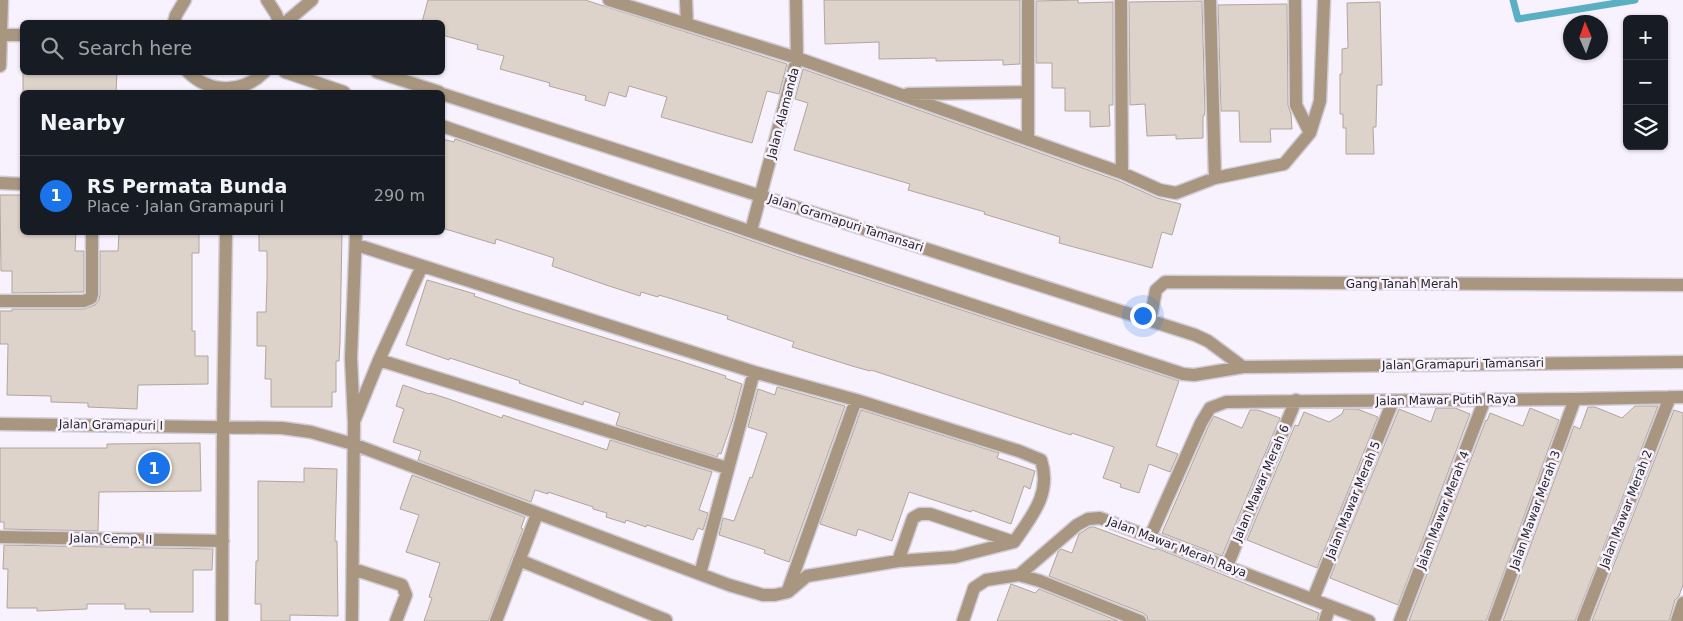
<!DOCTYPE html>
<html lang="en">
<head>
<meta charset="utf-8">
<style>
	:root { --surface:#171b24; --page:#242831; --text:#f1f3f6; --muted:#9ea1a6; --line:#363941; --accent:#1a73e8 }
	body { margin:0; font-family:"DejaVu Sans",sans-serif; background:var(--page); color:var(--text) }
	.controls { position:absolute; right:15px; top:15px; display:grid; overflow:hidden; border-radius:8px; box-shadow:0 1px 4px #0004 }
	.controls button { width:45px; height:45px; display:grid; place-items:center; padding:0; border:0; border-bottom:1px solid var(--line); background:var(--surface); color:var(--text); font:25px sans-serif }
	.compass { position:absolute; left:1563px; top:15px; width:45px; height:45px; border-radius:50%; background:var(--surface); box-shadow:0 1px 4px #0004; rotate:358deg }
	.you { position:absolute; left:1142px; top:315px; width:18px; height:18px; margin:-12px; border:4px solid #fff; border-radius:50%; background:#1a73e8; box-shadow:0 0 0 8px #1a73e833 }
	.badge { display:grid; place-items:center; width:32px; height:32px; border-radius:50%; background:var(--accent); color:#fff; font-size:16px; font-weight:700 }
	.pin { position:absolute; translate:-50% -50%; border:2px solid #fff; box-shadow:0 1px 5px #0006 }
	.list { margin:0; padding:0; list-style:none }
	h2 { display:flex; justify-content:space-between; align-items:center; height:65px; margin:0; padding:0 20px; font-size:21px }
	h2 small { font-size:16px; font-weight:400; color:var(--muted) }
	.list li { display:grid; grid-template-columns:32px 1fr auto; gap:15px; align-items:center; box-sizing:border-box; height:80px; padding:0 20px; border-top:1px solid var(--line) }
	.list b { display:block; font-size:19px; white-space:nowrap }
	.list p { margin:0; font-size:16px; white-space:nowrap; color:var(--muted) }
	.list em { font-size:16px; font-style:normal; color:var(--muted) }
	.icon { flex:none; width:28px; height:28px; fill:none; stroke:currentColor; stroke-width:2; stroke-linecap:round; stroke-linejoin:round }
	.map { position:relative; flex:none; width:1683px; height:621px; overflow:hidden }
	.search { position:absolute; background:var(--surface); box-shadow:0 1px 4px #0004; left:20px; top:20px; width:425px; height:55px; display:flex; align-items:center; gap:12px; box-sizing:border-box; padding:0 18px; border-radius:8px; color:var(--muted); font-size:19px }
	.panel { position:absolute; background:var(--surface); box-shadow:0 1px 4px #0004; left:20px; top:90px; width:425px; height:145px; border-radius:8px }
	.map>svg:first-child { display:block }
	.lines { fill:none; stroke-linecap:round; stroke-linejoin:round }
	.stream { stroke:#5aafc2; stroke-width:7 }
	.building { fill:#ddd3ca; stroke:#b0a69d }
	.street-casing { stroke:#d1cdd7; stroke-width:15 }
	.street { stroke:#a99680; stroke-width:12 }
	.labels { text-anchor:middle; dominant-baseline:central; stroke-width:5; stroke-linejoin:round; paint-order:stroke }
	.street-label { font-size:12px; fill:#262428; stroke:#f7f2fe }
</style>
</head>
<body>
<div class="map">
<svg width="1683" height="621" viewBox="0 0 1683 621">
	<rect width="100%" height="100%" fill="#f7f2fe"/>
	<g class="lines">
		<path class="stream" d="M1513,0l5,19 117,-19"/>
	</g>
	<path class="building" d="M428,0h157l202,64 -8,30 -12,-3 -15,52 -91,-26 6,-20 -38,-11 -3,11 -17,-5 -4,14 -20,-6 1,-4 -37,-10 1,-3 -50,-14 4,-13 -27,-7 1,-4 -36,-10v-13h-20z
		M824,0h196v64l-17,1v-5l-67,1v-3l-57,1v-17l-54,2z
		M1078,0v3l35,-1v103h-4l1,21 -20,1v-16h-25v-23h-13v-25h-16v-62z
		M1202,1l3,110 -1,5h-1v22l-27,1v-4l-29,1 -2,-32 -15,1 -1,-103z
		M1380,2l2,83h-5l-1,42h-3l1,27h-28v-26h-3v-14h-3v-40h2v-25l6,-1 -1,-45z
		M1287,4l1,101 3,9 1,15h-22l1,13h-31l-1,-31h-18l-3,-106z
		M803,69l316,112 38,17 24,6 -9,31 -10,-3 -10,36 -93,-25 1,-6 -76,-23 1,-2 -77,-22 2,-6 -116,-34 14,-47 -13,-4z
		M23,72h94l-1,20h-93z
		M442,139l12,3 1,-3 341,117 383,125 -23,65 22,8 -8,18 -21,-8 -10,29 -19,-6 1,-3 -18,-6 11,-31 -42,-14 -1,2 -200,-65 -1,1 -18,-5 -60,-19 2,-5 -67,-23 1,-3 -69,-21 -1,2 -17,-5 -1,4 -34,-11 -54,-19 2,-8 -58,-19 -1,5 -53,-16z
		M0,195h22v37h54l-1,19h9v41l-72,1v-22h-11z
		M259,232h83l-2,111 -1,18h-3v31h-4v15h-61v-28h-6l1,-33h-9v-34h9l1,-32v-29h-8z
		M119,233h80v20h-7v78h3v25h13v28l-70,1 -1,24 -49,-2v-4l-37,-1v-6l-44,-1 1,-51h-8v-33h12v-2h72l11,-4 4,-5 1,-6v-43h18z
		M427,280l48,14 -1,2 44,15 159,49 49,16 -1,2 17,6 -10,38 -11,32 -2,-1 -2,4 -101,-32 4,-12 -36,-12 -1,4 -64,-22 1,-2 -70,-23 -1,2 -43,-15z
		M403,385l26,9 1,-1 16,5 56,20 1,-3 104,35 3,-10 102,32 -13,38 9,3 -5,17 -5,-2 -5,12 -46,-15 -1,2 -20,-7 -1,3 -19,-6 1,-4 -14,-4v-2l-45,-15v2l-13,-4 -4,12 -113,-42 3,-9 -28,-9 11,-33 -8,-3z
		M777,387l68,19 -56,156 -25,-9 1,-3 -46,-15 4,-17 11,3 16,-44 2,1 15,-45 -19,-6 10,-38 17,6z
		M1635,406h23l-83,215h-72l71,-195 6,3 8,-22h7l27,11z
		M1436,408h19l15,6 -72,191 -68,-27 69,-169 32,13z
		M1530,408l29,12 -73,201h-77l77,-201 1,1 3,-8 33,13z
		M1344,409h13l21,8 -61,151 -70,-28 48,-115 3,1 6,-14 25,10 13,-8z
		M861,410l138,43 -2,5 38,13 -5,18 -6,-3 -13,38 -39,-14 -1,2 -62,-20 -17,49 -34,-12 -2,7 -36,-12z
		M1250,410h8l22,8 -58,138 -60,-23 46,-106 6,-11 28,12z
		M1674,410l9,3v172l-4,11 -4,4 -6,21h-77z
		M200,443l1,48 -102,1 -1,39 -94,-2v-7h-4v-74h107v-4z
		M304,468l33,1 -2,72h2l1,75 -48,-1v6h-29v-17h-6l1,-43h2v-80l46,1z
		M412,475l113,42 -4,11 2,1 -35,92h-64l8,-23 -3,-1 11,-34 -34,-11 13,-37 -19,-6z
		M1090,527h4l61,23 1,-2 163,65 -2,8h-169l-1,-5 -4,-3 -94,-37 9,-24 3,-3 11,4 7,-19z
		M4,545l209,4 -1,21h-19v42h-43v-3h-25v-5h-38v5l-50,2v-3h-30l1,-39h-5z
		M1011,584l24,9 4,-4 79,32h-121z"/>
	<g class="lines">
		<defs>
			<path id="street" d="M267,0l9,14 3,8
				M609,0l188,58 325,115 38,17 16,3 39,-15 69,-14 26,-31 10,-32 4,-101
				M686,0l1,24
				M1028,0v140
				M1121,0l1,173
				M1210,0l5,178
				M1295,0l1,105 14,28
				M174,22l2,-7 9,-15
				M286,22l26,-22
				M0,35h22
				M0,66l2,-66
				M188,72c21,21 55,22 76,0
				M285,72l59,20
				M377,72l62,20
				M442,94l753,241 13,6 35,26
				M908,94l120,-2
				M442,126l357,122 384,126 11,1 49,-8 440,-5
				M0,183l22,1
				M751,231l46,-173 -1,-58
				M0,301h84l7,-3 1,-4v-62
				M1150,321l6,-31 9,-8 518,3
				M379,360l348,108
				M355,419l24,-59 43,-94
				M0,424l282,4 29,4 42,12 376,141 34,10h12l13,-3 19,-16 91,-15 57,-4 59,-15c18,-26 38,-49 27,-82l-22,-9 -163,-51 -102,-28 -397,-127
				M0,537l223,4
				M1150,537l51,-114 9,-15 16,-6 349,-3 108,-2
				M519,560l147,60
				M898,561l15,-43 7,-4h10l84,28
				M1227,566l69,-166
				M353,569l49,16 4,10 -10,26
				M700,574l54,-202
				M1019,575l21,6 100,40
				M788,590l68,-190
				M1313,599l80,-198
				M222,621l1,-194 3,-195
				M352,621l2,-198 -3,-65 5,-126
				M496,621l41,-107
				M963,621l11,-33 12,-8 33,-5 58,-50 11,-6 12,-1 269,103
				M1325,621l5,-15
				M1400,621l85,-222
				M1494,621l81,-222
				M1583,621l87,-224
				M1677,621l6,-18"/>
		</defs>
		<use href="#street" class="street-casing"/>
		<use href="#street" class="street"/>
	</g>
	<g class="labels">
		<g class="street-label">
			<text transform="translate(783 113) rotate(-75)">Jalan Alamanda</text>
			<text transform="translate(846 223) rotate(18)">Jalan Gramapuri Tamansari</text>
			<text x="1402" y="284">Gang Tanah Merah</text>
			<text transform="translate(1463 364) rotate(-1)">Jalan Gramapuri Tamansari</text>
			<text transform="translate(1446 400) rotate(-1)">Jalan Mawar Putih Raya</text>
			<text transform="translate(111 425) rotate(1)">Jalan Gramapuri I</text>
			<text transform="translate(1261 483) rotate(-67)">Jalan Mawar Merah 6</text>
			<text transform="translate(1353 500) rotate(-68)">Jalan Mawar Merah 5</text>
			<text transform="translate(1626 509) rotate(-69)">Jalan Mawar Merah 2</text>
			<text transform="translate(1443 510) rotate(-69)">Jalan Mawar Merah 4</text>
			<text transform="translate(1535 510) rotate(-70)">Jalan Mawar Merah 3</text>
			<text transform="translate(111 539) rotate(1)">Jalan Cemp. II</text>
			<text transform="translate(1177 547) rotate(21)">Jalan Mawar Merah Raya</text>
		</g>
	</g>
</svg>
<div class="controls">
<button>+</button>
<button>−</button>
<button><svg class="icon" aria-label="layers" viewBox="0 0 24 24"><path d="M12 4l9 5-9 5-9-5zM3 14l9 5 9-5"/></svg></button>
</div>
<svg class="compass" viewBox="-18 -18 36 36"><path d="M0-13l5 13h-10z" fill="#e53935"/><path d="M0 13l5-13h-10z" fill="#9ea1a6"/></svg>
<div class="you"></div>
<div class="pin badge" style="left:154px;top:468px">1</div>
<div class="search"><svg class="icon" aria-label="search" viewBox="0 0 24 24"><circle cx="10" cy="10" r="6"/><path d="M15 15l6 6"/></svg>Search here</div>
<section class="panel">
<h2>Nearby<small></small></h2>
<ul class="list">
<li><span class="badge">1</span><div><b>RS Permata Bunda</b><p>Place · Jalan Gramapuri I</p></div><em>290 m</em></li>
</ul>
</section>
</div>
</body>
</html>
